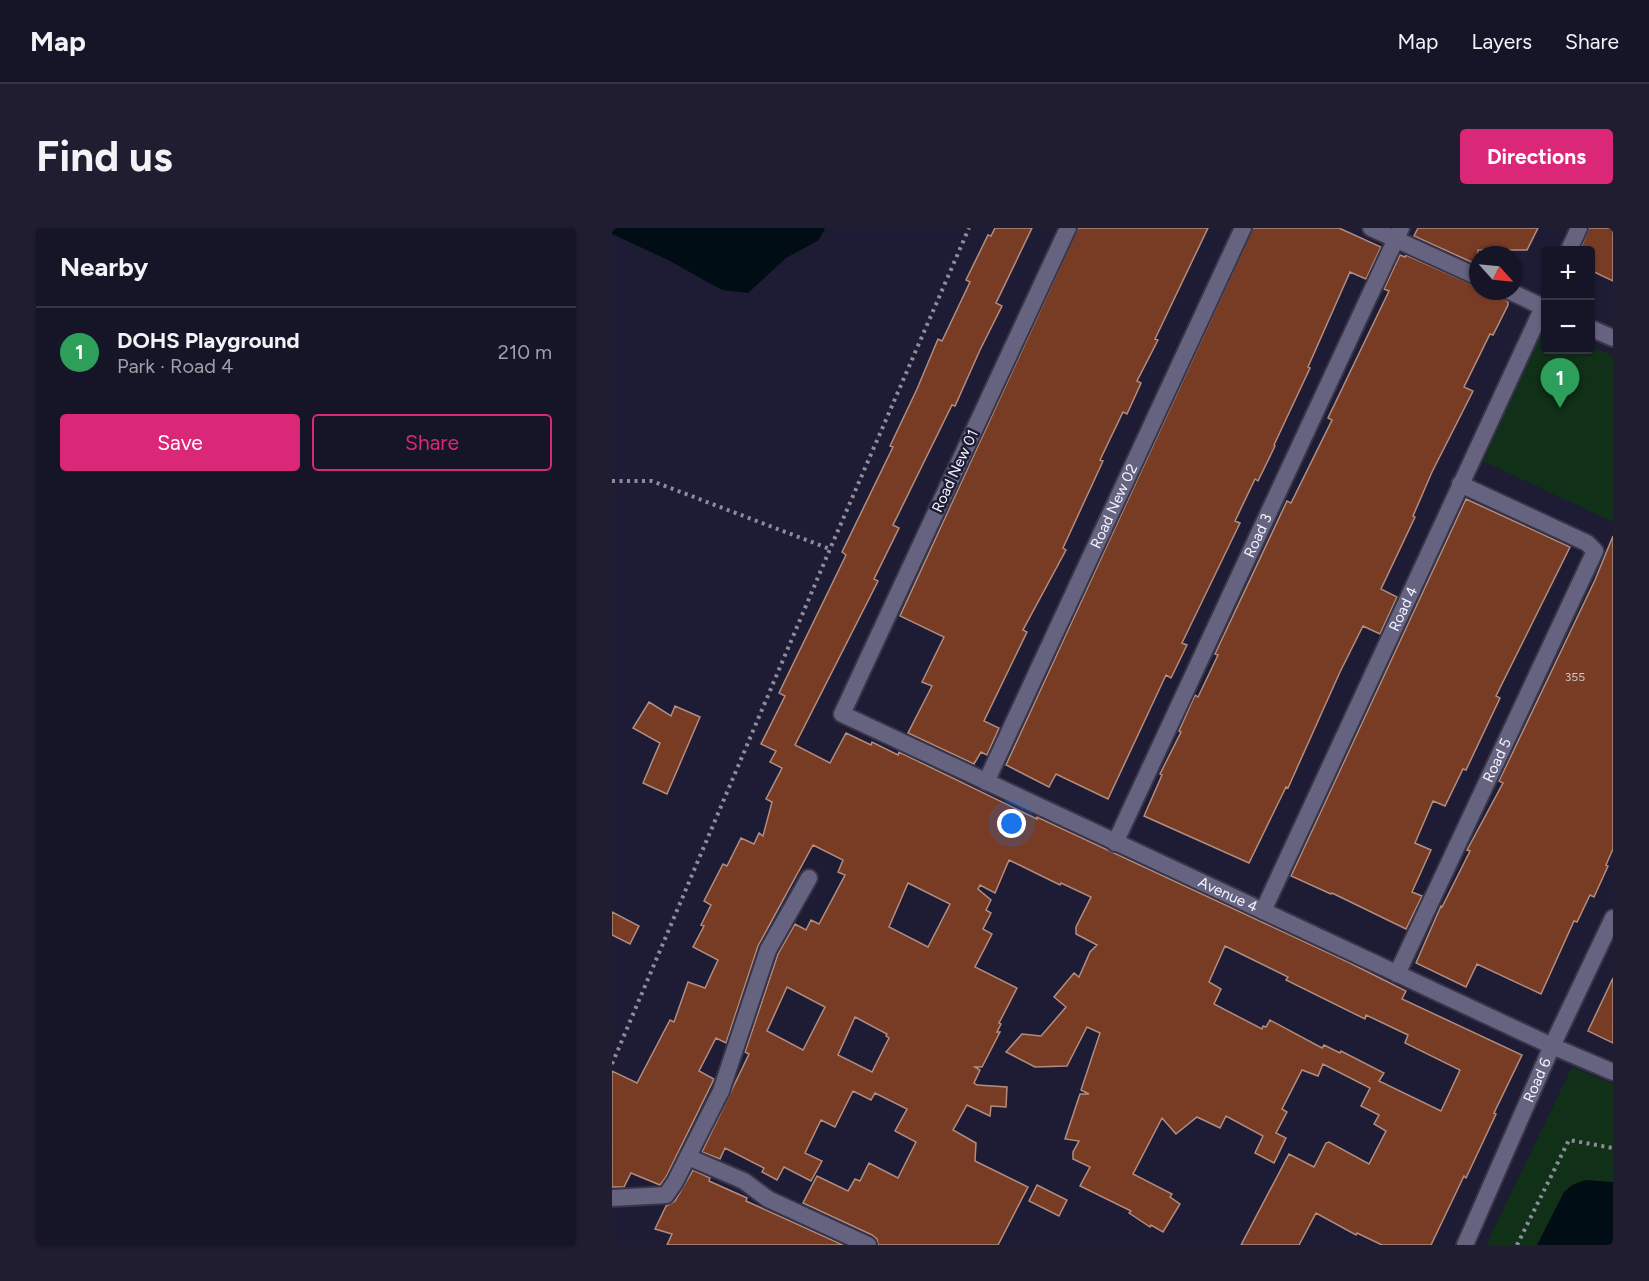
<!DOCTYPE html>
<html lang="en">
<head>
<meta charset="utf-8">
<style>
	:root { --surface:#161427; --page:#1f1d2f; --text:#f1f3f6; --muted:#9e9ea7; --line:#353344; --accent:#db2777 }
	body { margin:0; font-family:Figtree,sans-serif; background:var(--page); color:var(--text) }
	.controls { position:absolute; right:18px; top:18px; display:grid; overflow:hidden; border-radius:6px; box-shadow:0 2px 4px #0004 }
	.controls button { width:54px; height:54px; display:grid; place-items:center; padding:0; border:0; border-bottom:2px solid var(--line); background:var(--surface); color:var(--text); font:30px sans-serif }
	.compass { position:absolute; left:857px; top:18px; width:54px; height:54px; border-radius:50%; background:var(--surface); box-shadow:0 2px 4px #0004; rotate:117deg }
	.you { position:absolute; left:400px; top:596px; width:21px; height:21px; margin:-15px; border:4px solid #fff; border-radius:50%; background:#1a73e8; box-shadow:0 0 0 9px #1a73e833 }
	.badge { display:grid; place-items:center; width:39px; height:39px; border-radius:50%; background:var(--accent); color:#fff; font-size:20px; font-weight:700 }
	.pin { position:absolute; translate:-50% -50px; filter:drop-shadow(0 2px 3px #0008) }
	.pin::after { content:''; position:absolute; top:32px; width:21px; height:18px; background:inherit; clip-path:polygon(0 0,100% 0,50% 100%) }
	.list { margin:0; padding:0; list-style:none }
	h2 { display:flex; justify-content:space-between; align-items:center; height:78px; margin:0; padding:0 24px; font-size:26px }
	h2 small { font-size:20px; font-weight:400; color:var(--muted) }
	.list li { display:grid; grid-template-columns:39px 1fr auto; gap:18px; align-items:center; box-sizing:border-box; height:90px; padding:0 24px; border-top:2px solid var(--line) }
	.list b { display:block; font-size:22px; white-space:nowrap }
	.list p { margin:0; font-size:20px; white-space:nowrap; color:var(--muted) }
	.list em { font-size:20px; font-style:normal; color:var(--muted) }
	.actions { display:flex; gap:12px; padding:18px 24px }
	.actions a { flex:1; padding:14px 0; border:2px solid var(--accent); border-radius:6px; text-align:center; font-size:21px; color:var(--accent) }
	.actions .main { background:var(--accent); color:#fff }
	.map { position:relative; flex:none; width:1001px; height:1017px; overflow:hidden; border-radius:6px }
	header { display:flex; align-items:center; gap:36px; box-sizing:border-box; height:84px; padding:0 30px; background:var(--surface); border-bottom:2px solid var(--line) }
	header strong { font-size:28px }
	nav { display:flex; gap:33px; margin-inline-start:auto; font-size:21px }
	.intro { display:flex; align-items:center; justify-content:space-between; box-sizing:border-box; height:144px; padding:0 36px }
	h1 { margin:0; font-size:42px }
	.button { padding:15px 27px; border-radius:6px; background:var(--accent); color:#fff; font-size:21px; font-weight:700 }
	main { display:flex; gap:36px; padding:0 36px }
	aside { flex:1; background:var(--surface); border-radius:6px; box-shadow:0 2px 4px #0004 }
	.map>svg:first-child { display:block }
	.green { fill:#103118 }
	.water { fill:#000d15 }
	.building { fill:#783c25; stroke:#b18d80; stroke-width:1.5; fill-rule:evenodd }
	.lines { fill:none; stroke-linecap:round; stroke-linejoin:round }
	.minor-casing { stroke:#383548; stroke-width:20 }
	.path { stroke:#8d8c9d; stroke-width:4; stroke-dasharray:3 4.5; stroke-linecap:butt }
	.minor { stroke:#666381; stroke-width:16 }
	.labels { text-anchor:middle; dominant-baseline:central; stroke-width:5; stroke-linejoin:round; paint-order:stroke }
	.number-label { font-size:12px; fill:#d5c6c8 }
	.street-label { font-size:15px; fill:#f4f4fe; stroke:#1e1b34 }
</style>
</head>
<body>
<header>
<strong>Map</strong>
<nav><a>Map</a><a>Layers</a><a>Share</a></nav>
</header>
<div class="intro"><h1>Find us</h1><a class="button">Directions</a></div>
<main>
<aside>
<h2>Nearby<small></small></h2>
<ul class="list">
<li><span class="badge" style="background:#2e9e5b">1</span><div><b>DOHS Playground</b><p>Park · Road 4</p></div><em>210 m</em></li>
</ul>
<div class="actions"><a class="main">Save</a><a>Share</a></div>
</aside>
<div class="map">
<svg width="1001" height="1017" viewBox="0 0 1001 1017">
	<rect width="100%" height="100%" fill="#1e1b34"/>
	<path class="green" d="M933,97v25h45l1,-4 22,10v166l-130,-61z
		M960,839l41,17v161h-127z"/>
	<path class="water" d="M0,0h213l-6,12 -33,18 -38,35 -26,-3 -54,-30 -56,-26z
		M973,952l28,2v63h-76l27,-53 8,-7z"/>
	<path class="building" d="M383,0h37l-36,75 6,3 -22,44 -25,56 -3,-1 -59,120 6,3 -25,51 4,2 -83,164 35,18 16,-30 25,12 1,-3 26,13 1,-3 138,67v-2l311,145 58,29 -4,8 120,56 -28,58 2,1 -30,64 -2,-2 -33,69h-49l-25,-12 -1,2 -40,-22 -17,32h-58l48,-91 25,13 12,-24 3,-1 40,22 17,-33 -12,-7 5,-9 -18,-9 9,-18 -47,-24 -5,12 -16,-6 -20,39 5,3 -11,21 10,5 -12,25 -19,-10 8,-17 -37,-20 -6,12 -23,-11 -21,17 -14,-16 -29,56 39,20 -2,3 10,7 -17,28 -12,-7 -1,2 -21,-14 2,-2 -51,-25 10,-19 -17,-8v-7l6,-11 -14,-2 15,-45h9l-8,-4 19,-57 -13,-6 -20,39 -32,1 -29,-15 16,-18 19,2 25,-29 -12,-10 20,-24 5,4 11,-25 7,-7 -21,-11v-7l15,-30 -30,-14 -1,2 -51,-25 -14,33 -15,-8 -2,4 13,11 -5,10 5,3 -8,16 9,5 -17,33 42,21 -18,35 2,1 -4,8h3l-18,35h-7l5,3 -6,13 3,2 30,2 -1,20 -15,-1 -1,10 -23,-11 -14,25 23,13 -1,18 53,26 -30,58h-120l-1,-6 -5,-4 -69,-32 14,-27 31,15 7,-12 5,2 9,-18 29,15 18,-36 -21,-11 12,-22 -32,-16 -4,7 -18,-9 -18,36 -14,-7 -16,33 17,8 -11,20 -27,-14 -7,13 -15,-8 2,-4 -39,-20 -5,11 -18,-7 47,-98 -4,-2 33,-98 17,-30 11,6 5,-10 8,4 26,-49 -7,-3 5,-12 -30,-15 -55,101 -32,97 -10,-5 -17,33 15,8 -48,98 -6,8 -29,-12 -7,14h-12v-116l25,12 33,-63 4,2 14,-40 17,6 13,-28 -25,-13 11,-21 -3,-1 10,-20 -7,-4 19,-37 4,2 14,-28 13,6 5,-11 4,3 9,-34 -6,-3 16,-31 -12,-6 6,-11 -15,-7 24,-48 -6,-3 67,-138 -4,-3 51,-105 -3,-1 27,-57 21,-50 4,2 28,-59 -4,-2 22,-45 3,1zM296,655l42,21 -22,43 -39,-20zM613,718l63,31 -2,3 79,39 1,-4 42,20 -3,8 55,27 -19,41 -62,-30 5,-8 -43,-22 -1,2 -16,-8 -2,3 -52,-28 -4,7 -3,-1 -1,3 -48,-25 7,-15 -12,-7zM175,759l38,20 -22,43 -36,-19zM243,789l32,17 -1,2 3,2 -17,34 -34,-17z
		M466,0h130l-53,111 3,1 -21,41 4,2 -14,31 -4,-2 -23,48 3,1 -40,87 3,2 -43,80 4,2 -43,89 15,7 -12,27 -6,-3 -7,12 -66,-31 24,-47 -10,-4 22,-45 -44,-21z
		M641,0h86l42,19 -15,32 -16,-7 -42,95 2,1 -36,77 1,1 -17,35 -3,-2 -20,42 5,2 -58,120 5,2 -16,33 -5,-3 -58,124 -52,-25 -7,13 -43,-22z
		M806,0h120l-11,22h-49v15l-64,-29z
		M977,0h24v53l-23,-11v-20h-10z
		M788,27l5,2 1,-2 72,32v4h15l6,3 9,8v3l-15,30 -3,-1 -26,53 9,4 -41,81 -19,44 2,1 -34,72 16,8 -17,37 -17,-8 -23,46 -52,116 -2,-1 -37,76 -105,-47 18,-41 -2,-1 21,-42 -2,-1 16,-36 3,2 20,-42 -3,-1 72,-153 4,2 41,-83 -4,-2 61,-127 -5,-2z
		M854,271l104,48 -74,149 4,2 -34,72 -3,-1 -18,37 -12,-5 -18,42 16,7 -19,42 10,4 -16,33 -74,-36 -1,1 -40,-18z
		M1001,308v313l-7,16 2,1 -14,31 -4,-2 -13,27 -3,-1 -33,73 -64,-30 -11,23 -50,-24 25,-57 1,1 28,-56 -3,-1 36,-67 -4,-2 96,-201z
		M37,474l22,14 4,-10 25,11 -33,77 -24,-11 17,-40 -27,-15z
		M0,684l27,14 -9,18 -18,-9z
		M1001,750v65l-25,-12z
		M81,942l17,8 -1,3 38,17 -1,3 97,44h-176l5,-11 -17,-5 11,-23 9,-5z
		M425,957l30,15 -8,16 -30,-15z"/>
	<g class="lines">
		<defs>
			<g id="minor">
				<path id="s1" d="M456,0l-226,486 710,332 61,26"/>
				<path d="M759,0l107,49"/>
				<path d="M957,22l10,-22"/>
				<path d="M897,63l36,17"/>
				<path d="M978,100l23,10"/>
				<path id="s2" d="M374,554l257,-554"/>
				<path id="s3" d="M503,615l286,-615"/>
				<path id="s4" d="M651,683l282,-608"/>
				<path id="s5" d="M785,746l198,-423 -8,-8 -127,-59"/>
				<path d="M76,929l56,24 24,18 100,46"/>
				<path d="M0,970l54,-3 9,-13 46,-91 47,-141 41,-72"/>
				<path id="s6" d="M853,1017l87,-199 61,-128"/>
			</g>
		</defs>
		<use href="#minor" class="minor-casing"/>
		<path class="path" d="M0,253h40l178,68
			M0,836l218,-515 139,-321
			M905,1017l52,-105 44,8"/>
		<use href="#minor" class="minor"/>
	</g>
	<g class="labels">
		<g class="number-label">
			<text x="963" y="449">355</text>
		</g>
		<g class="street-label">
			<text transform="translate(343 243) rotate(-65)">Road New 01</text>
			<text stroke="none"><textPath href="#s2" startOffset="304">Road New 02</textPath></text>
			<text stroke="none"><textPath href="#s3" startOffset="339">Road 3</textPath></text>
			<text stroke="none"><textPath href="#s4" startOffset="333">Road 4</textPath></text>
			<text stroke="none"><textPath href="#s5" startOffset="236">Road 5</textPath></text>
			<text stroke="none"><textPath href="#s1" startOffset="962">Avenue 4</textPath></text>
			<text stroke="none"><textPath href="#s6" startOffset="180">Road 6</textPath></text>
		</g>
	</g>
</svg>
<div class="controls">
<button>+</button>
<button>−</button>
</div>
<svg class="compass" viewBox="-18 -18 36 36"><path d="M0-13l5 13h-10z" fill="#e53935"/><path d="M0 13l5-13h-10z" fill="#9e9ea7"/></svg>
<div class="you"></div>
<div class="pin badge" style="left:948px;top:180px;background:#2e9e5b">1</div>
</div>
</main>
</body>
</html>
